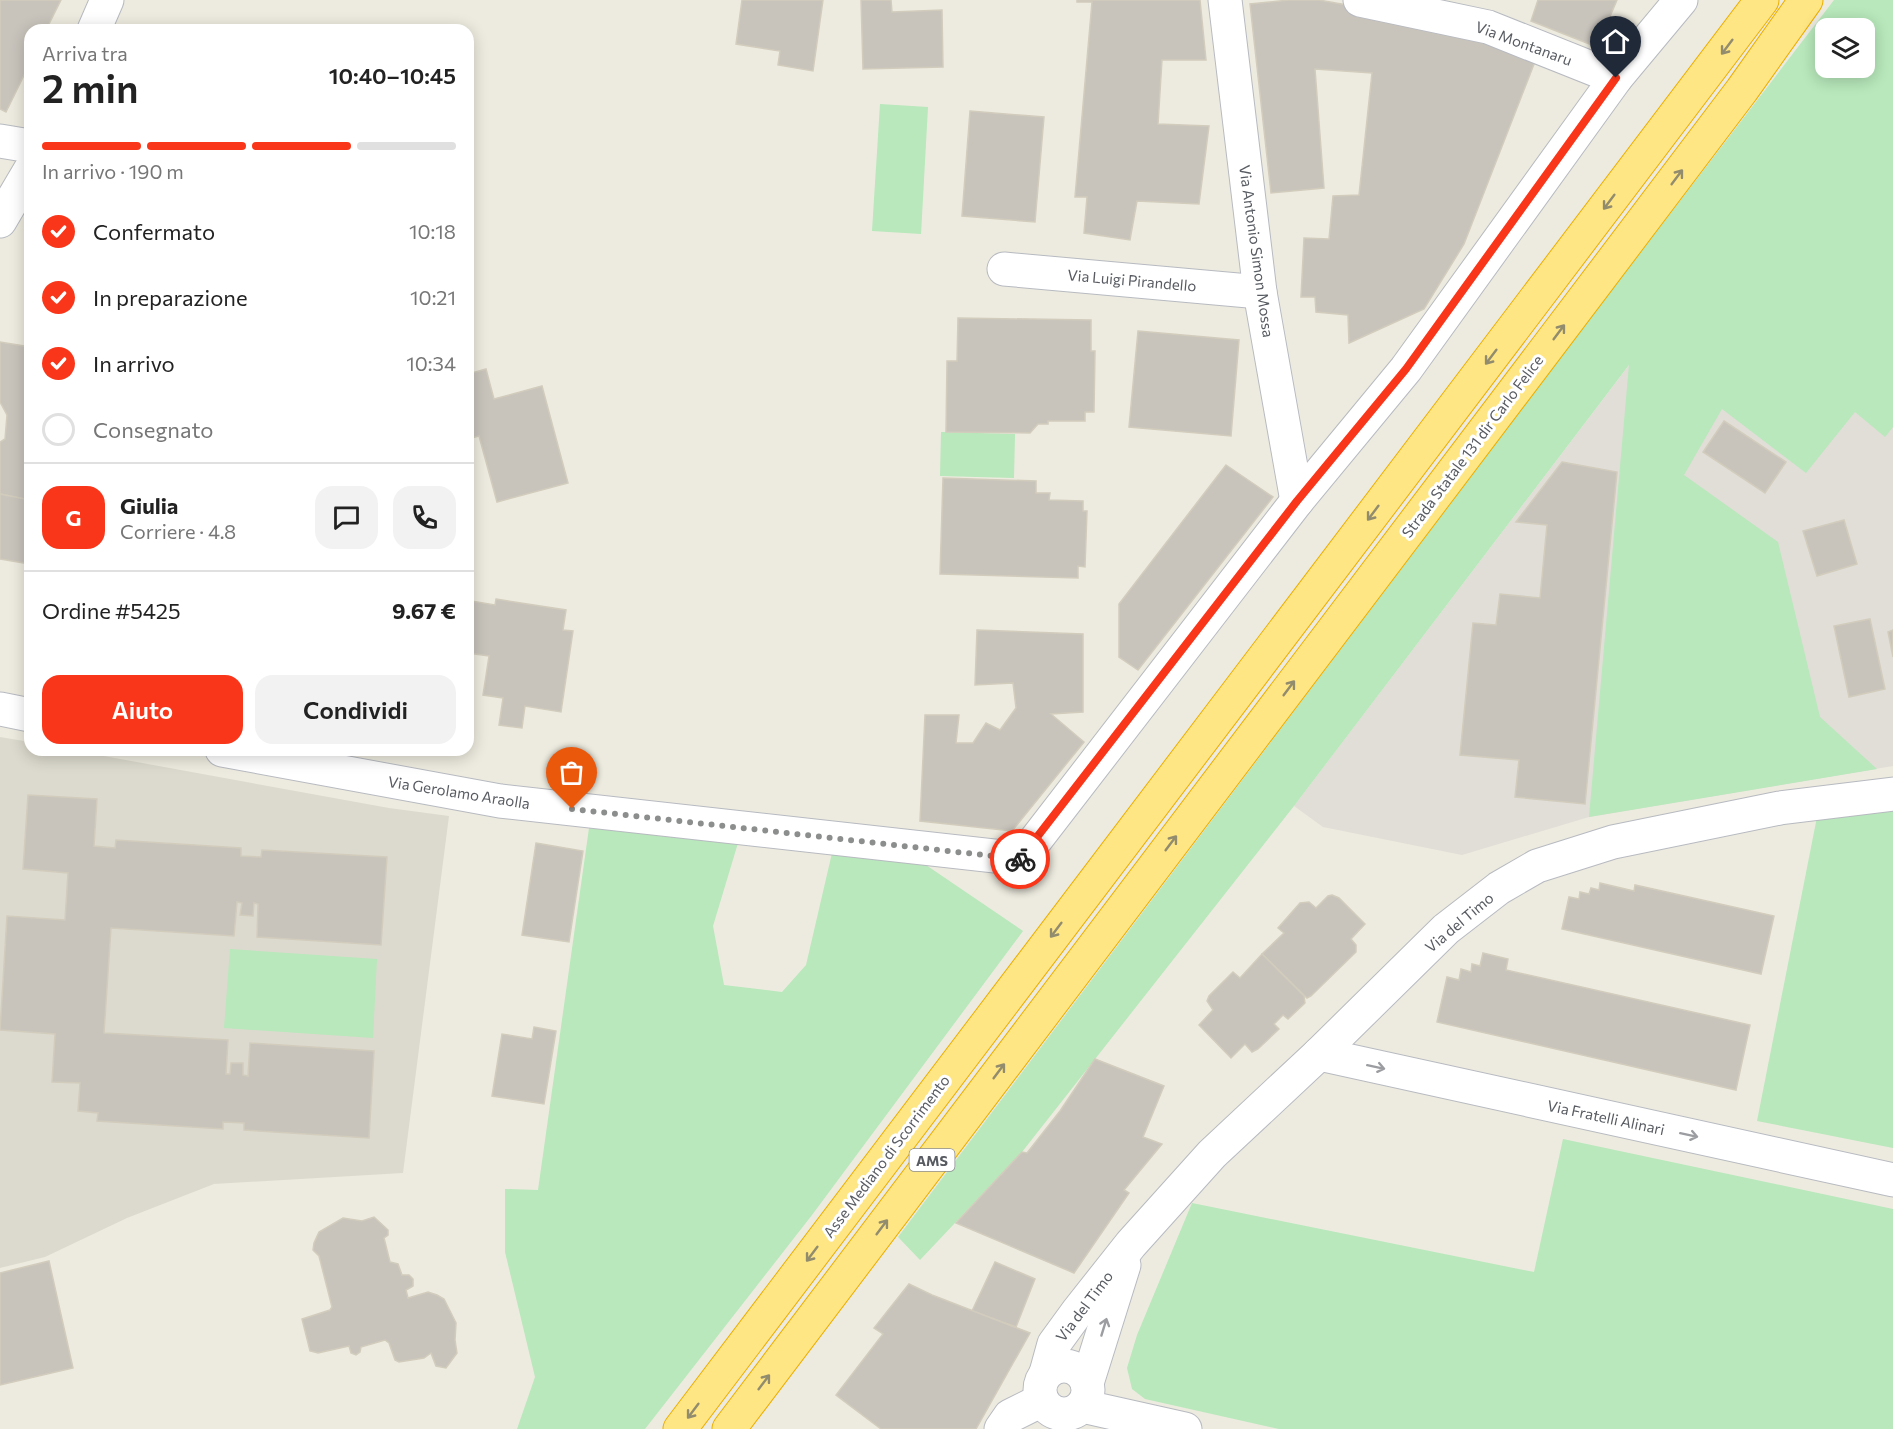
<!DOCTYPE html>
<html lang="it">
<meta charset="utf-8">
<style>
:root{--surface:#fff;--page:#f2f2f2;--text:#222;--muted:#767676;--line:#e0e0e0;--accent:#f93619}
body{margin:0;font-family:Commissioner,sans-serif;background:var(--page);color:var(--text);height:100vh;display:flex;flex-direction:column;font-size:22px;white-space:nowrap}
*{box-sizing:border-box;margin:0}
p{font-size:20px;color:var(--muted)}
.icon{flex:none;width:33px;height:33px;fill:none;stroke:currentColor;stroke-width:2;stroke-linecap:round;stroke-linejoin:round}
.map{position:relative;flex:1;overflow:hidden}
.panel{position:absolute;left:24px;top:24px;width:450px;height:732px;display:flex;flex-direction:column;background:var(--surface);border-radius:18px;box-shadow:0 3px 15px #0003}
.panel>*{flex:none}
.fabs{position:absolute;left:1815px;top:18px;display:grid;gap:12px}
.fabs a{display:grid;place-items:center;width:60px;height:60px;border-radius:12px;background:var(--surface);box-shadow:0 3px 15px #0003;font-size:30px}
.pin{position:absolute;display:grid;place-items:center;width:51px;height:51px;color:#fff;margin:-62px -26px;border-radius:50% 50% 50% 0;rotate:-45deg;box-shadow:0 0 6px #0007}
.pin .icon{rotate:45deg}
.courier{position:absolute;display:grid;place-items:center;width:60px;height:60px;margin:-30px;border:4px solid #f93619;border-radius:50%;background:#fff;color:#222;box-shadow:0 2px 8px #0007}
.head em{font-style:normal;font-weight:600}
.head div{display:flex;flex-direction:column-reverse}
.head{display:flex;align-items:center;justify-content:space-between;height:102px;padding:0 18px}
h1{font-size:39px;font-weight:600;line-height:45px}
.bar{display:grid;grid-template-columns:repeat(4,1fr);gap:9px 6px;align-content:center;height:72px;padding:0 18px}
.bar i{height:8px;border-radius:4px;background:var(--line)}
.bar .selected{background:var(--accent)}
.bar p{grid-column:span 4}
.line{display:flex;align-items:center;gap:15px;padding:0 18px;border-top:2px solid var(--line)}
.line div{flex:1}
.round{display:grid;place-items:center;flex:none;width:63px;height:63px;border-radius:18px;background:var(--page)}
ol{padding:0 18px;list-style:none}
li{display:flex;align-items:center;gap:18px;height:66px}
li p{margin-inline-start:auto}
li .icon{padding:6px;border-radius:50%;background:var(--accent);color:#fff;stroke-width:4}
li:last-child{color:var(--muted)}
li i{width:33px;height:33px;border:3px solid var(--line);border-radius:50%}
.button{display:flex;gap:12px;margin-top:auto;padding:12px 18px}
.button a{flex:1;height:69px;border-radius:18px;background:var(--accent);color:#fff;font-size:24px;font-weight:600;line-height:69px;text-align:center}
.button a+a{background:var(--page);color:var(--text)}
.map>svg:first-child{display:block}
.industrial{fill:#e0ded7}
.education{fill:#dcdace}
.green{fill:#b8e8bb;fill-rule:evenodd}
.building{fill:#c8c4bc;stroke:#d2ccbd;stroke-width:1.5}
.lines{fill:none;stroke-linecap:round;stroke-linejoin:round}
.minor-casing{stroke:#b7bac0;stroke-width:35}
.highway-casing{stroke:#ecae00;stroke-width:35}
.minor{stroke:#fff;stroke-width:33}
.highway{stroke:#ffe684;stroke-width:33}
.oneway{stroke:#928c6e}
.oneway2{stroke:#9b9da1}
.done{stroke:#8c8e8e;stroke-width:6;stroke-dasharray:0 10.8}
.route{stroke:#f93619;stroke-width:8}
.labels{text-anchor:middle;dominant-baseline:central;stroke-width:6;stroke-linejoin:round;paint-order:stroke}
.shield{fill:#fff;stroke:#8a8d91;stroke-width:1.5}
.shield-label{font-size:14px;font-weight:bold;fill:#585c62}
.street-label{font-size:15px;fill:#585c62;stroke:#fff}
</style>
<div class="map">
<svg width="1893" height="1429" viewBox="0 0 1893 1429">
<rect width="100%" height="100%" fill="#edebdf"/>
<polygon class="industrial" points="1893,0 1893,766 1589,817 1462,855 1323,827 1294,806 1630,364 1864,68"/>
<polygon class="education" points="0,737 30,742 30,750 71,750 389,808 449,816 403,1173 214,1184 127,1218 45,1257 0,1268"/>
<g class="green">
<path d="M1834,0H1893V427L1885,437L1855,412L1806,473L1722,409L1684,475L1778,542L1820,717L1877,769L1589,817L1629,365L1294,806L1022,1152L920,1260L898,1237L1598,308ZM1826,28H1864V68H1826Z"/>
<polygon points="880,104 928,107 921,234 872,231"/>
<polygon points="941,432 1015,434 1014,478 940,476"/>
<polygon points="1893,806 1893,1148 1757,1121 1817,817"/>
<polygon points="589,828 738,843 713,926 724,985 782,992 806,965 832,853 923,863 1023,931 812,1215 645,1429 517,1429 535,1377 505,1252 505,1189 538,1190"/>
<polygon points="230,949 377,959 373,1038 224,1028"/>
<polygon points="1563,1139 1893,1209 1893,1429 1279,1429 1145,1399 1132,1389 1127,1368 1137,1335 1192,1203 1534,1272"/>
</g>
<g class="building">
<polygon points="0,0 61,0 46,30 30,30 30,63 6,112 0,109"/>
<polygon points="742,0 823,0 813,71 778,65 780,51 736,44"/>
<polygon points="861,0 891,0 892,12 942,10 943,67 863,69"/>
<polygon points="1077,0 1200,0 1206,60 1162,60 1158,124 1209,126 1199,204 1137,201 1130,240 1084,233 1087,197 1075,197 1092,2 1077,2"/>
<polygon points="1289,0 1319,0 1375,10 1536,59 1464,244 1424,309 1349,343 1348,315 1316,312 1315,297 1301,297 1304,238 1329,239 1333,196 1359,195 1372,73 1315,69 1324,188 1271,193 1250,4"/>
<polygon points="1538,0 1617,0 1597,47 1531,21"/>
<polygon points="970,111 1044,117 1035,222 962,216"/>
<polygon points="958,318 1091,320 1091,351 1095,351 1094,412 1085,412 1085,421 1048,421 1048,424 1038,424 1030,433 946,432 947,361 957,361"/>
<polygon points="1138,331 1239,340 1231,436 1129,427"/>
<polygon points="0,342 30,347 27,384 30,384 30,500 0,494 0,442 5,439 7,415 0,402"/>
<polygon points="486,369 494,399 542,386 568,483 497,502 479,436 468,439 468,374"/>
<polygon points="1724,421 1786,462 1765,493 1703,452"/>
<polygon points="1562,462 1617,472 1585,804 1515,797 1519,760 1460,755 1473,623 1496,625 1500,594 1540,598 1547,525 1516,522"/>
<polygon points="1226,465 1273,497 1138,670 1119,657 1119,604"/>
<polygon points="943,478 1036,481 1036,493 1050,493 1049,500 1083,501 1083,511 1087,511 1085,567 1078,566 1078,578 940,574"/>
<polygon points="0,494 30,500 30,564 0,559"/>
<polygon points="1844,520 1857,564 1817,576 1803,531"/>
<polygon points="496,599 566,610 563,630 573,631 561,712 525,706 522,728 499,725 503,698 483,695 489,656 468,653 468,629 472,601 495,605"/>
<polygon points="1870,619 1885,689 1849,697 1834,626"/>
<polygon points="977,630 1083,634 1083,712 1051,714 1084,742 1012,831 920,821 925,715 959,715 956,743 973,743 986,723 1000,730 1016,708 1013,683 975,685"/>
<polygon points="1893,630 1893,657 1888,632"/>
<polygon points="28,795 97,799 94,846 115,848 116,840 241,848 241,856 261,857 262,850 387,857 381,945 257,937 258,904 254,903 253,916 240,915 242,903 237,902 234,936 111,928 104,1033 228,1040 226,1074 230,1074 231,1063 243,1063 243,1075 248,1076 250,1043 374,1051 369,1138 244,1130 244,1123 223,1122 223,1129 97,1121 98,1113 78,1111 80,1083 52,1082 55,1034 0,1030 7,916 65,920 68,873 23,869"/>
<polygon points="536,843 583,851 569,942 522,935"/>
<polygon points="1600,883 1634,891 1635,885 1774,916 1761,974 1562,929 1569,897 1579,899 1580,892 1589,894 1591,888 1599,890"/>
<polygon points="1332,895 1339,898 1365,924 1351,939 1356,945 1356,952 1311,996 1307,998 1262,954 1284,933 1278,928 1300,903 1309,902 1316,908 1328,896"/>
<polygon points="1483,953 1508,959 1506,970 1750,1025 1736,1090 1437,1022 1447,977 1459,980 1461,969 1471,972 1472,964 1480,966"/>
<polygon points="1262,954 1304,996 1305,1003 1288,1019 1283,1015 1274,1024 1279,1029 1258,1049 1252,1052 1245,1044 1231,1058 1199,1025 1213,1010 1207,1001 1209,996 1233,972 1240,978"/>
<polygon points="534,1027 556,1031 544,1104 492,1096 502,1034 532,1039"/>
<polygon points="1095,1059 1164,1086 1143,1137 1162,1144 1124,1190 1129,1193 1074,1273 956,1223 1022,1152 1027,1153 1060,1111"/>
<polygon points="374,1217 388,1230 388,1235 384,1238 390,1262 398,1264 402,1275 409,1275 413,1279 413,1286 406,1290 408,1298 428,1292 437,1295 444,1299 456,1323 455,1340 457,1353 446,1368 436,1366 431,1353 424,1358 399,1362 395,1360 389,1343 385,1340 361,1347 360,1352 356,1355 351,1353 349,1346 318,1353 310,1351 302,1319 330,1310 332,1307 319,1256 313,1250 314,1243 319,1232 343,1218 362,1221"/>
<polygon points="49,1261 73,1368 0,1385 0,1273"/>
<polygon points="995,1262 1035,1279 1016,1327 972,1311"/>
<polygon points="909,1284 932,1295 1030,1333 976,1429 881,1429 836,1395 883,1334 874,1328"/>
</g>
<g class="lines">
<g class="minor-casing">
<g id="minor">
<polyline points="1225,0 1260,292 1297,501"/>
<polyline points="1360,0 1488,27 1616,78"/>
<polyline points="94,30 107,0"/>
<polyline points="0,141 30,146"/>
<polyline points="0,221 30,170"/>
<polyline points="1004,269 1260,292"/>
<polyline points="0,709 30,715"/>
<polyline points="222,750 500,801 1021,859 1297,501 1406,369 1616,78 1681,0"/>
<polyline points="1319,1054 1893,1180"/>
<circle cx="1064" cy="1390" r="24"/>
<polyline points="1046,1373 1054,1344 1078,1311 1131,1244 1212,1154 1319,1054 1446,929 1499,888 1537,866 1613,842 1780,808 1893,794"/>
<polyline points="1087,1383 1124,1265"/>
<polyline points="1082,1406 1185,1429"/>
<polyline points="1001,1429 1010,1416 1042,1400"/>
</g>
</g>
<g class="highway-casing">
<g id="highway">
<polyline points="680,1429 1762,0"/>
<polyline points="729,1429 1742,90 1806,0"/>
</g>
</g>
<use href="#minor" class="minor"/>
<use href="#highway" class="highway"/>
</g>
<defs><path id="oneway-shaft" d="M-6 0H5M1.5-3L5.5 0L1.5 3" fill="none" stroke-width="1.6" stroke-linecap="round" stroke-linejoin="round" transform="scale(1.5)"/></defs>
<g class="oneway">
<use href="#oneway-shaft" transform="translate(1727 47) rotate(127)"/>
<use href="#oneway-shaft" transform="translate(1677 177) rotate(-53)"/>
<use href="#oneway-shaft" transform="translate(1609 202) rotate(127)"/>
<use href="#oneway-shaft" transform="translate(1559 332) rotate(-53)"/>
<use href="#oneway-shaft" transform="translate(1491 357) rotate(127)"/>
<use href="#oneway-shaft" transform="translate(1373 513) rotate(127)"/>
<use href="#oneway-shaft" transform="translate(1289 688) rotate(-53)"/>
<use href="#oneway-shaft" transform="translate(1171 843) rotate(-53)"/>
<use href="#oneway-shaft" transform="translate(1056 930) rotate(127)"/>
<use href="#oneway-shaft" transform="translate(999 1071) rotate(-53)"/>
<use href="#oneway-shaft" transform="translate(882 1227) rotate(-53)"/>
<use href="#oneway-shaft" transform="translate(812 1254) rotate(127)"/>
<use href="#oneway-shaft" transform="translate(764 1382) rotate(-53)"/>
<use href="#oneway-shaft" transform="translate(693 1411) rotate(127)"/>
</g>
<g class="oneway2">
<use href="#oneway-shaft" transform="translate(1376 1067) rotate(12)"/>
<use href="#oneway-shaft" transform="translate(1689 1135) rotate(12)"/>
<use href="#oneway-shaft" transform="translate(1104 1327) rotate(-73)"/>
</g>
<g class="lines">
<polyline class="done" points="572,809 1020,859"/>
<polyline class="route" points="1020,859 1297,501 1406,369 1616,78"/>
</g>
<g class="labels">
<rect class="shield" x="909.5" y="1149" width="45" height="22" rx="4.5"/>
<g class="shield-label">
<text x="932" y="1160">AMS</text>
</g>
<g class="street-label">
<text transform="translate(1524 43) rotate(20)">Via Montanaru</text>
<text transform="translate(1257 251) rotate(82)">Via Antonio Simon Mossa</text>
<text transform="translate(1132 280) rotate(5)">Via Luigi Pirandello</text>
<text transform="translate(1472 446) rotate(-53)">Strada Statale 131 dir Carlo Felice</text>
<text transform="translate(459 792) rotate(9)">Via Gerolamo Araolla</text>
<text transform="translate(1459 922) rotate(-40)">Via del Timo</text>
<text transform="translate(1606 1117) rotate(12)">Via Fratelli Alinari</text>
<text transform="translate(886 1156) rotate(-53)">Asse Mediano di Scorrimento</text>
<text transform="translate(1084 1306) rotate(-53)">Via del Timo</text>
</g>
</g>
</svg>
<div class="fabs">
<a><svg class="icon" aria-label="layers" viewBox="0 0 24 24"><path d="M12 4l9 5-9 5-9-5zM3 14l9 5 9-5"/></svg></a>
</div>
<div class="pin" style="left:572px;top:809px;background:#ea580c"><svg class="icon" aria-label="bag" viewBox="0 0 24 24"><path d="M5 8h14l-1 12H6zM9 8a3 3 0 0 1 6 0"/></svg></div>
<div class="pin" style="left:1616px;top:78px;background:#1f2937"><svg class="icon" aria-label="home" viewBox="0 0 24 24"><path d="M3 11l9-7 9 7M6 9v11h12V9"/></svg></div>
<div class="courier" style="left:1020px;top:859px"><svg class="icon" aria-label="bike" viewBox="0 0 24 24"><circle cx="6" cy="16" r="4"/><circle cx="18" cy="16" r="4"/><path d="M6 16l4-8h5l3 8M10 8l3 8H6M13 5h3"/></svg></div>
<section class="panel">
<div class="head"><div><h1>2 min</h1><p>Arriva tra</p></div><em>10:40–10:45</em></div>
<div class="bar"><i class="selected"></i><i class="selected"></i><i class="selected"></i><i></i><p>In arrivo · 190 m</p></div>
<ol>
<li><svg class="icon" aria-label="check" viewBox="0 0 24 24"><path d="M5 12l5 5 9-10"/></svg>Confermato<p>10:18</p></li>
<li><svg class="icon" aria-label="check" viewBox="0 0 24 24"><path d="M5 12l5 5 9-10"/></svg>In preparazione<p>10:21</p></li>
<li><svg class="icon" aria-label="check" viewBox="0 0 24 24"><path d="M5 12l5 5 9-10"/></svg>In arrivo<p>10:34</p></li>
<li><i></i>Consegnato</li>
</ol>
<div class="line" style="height:108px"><b class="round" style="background:var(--accent);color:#fff">G</b><div><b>Giulia</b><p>Corriere · 4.8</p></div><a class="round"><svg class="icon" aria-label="chat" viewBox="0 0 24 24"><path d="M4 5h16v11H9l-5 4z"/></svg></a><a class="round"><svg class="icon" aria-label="phone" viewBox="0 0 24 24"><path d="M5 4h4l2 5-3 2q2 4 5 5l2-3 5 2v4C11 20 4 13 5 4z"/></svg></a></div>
<div class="line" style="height:78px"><div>Ordine #5425</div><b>9.67 €</b></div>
<div class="button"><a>Aiuto</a><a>Condividi</a></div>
</section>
</div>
